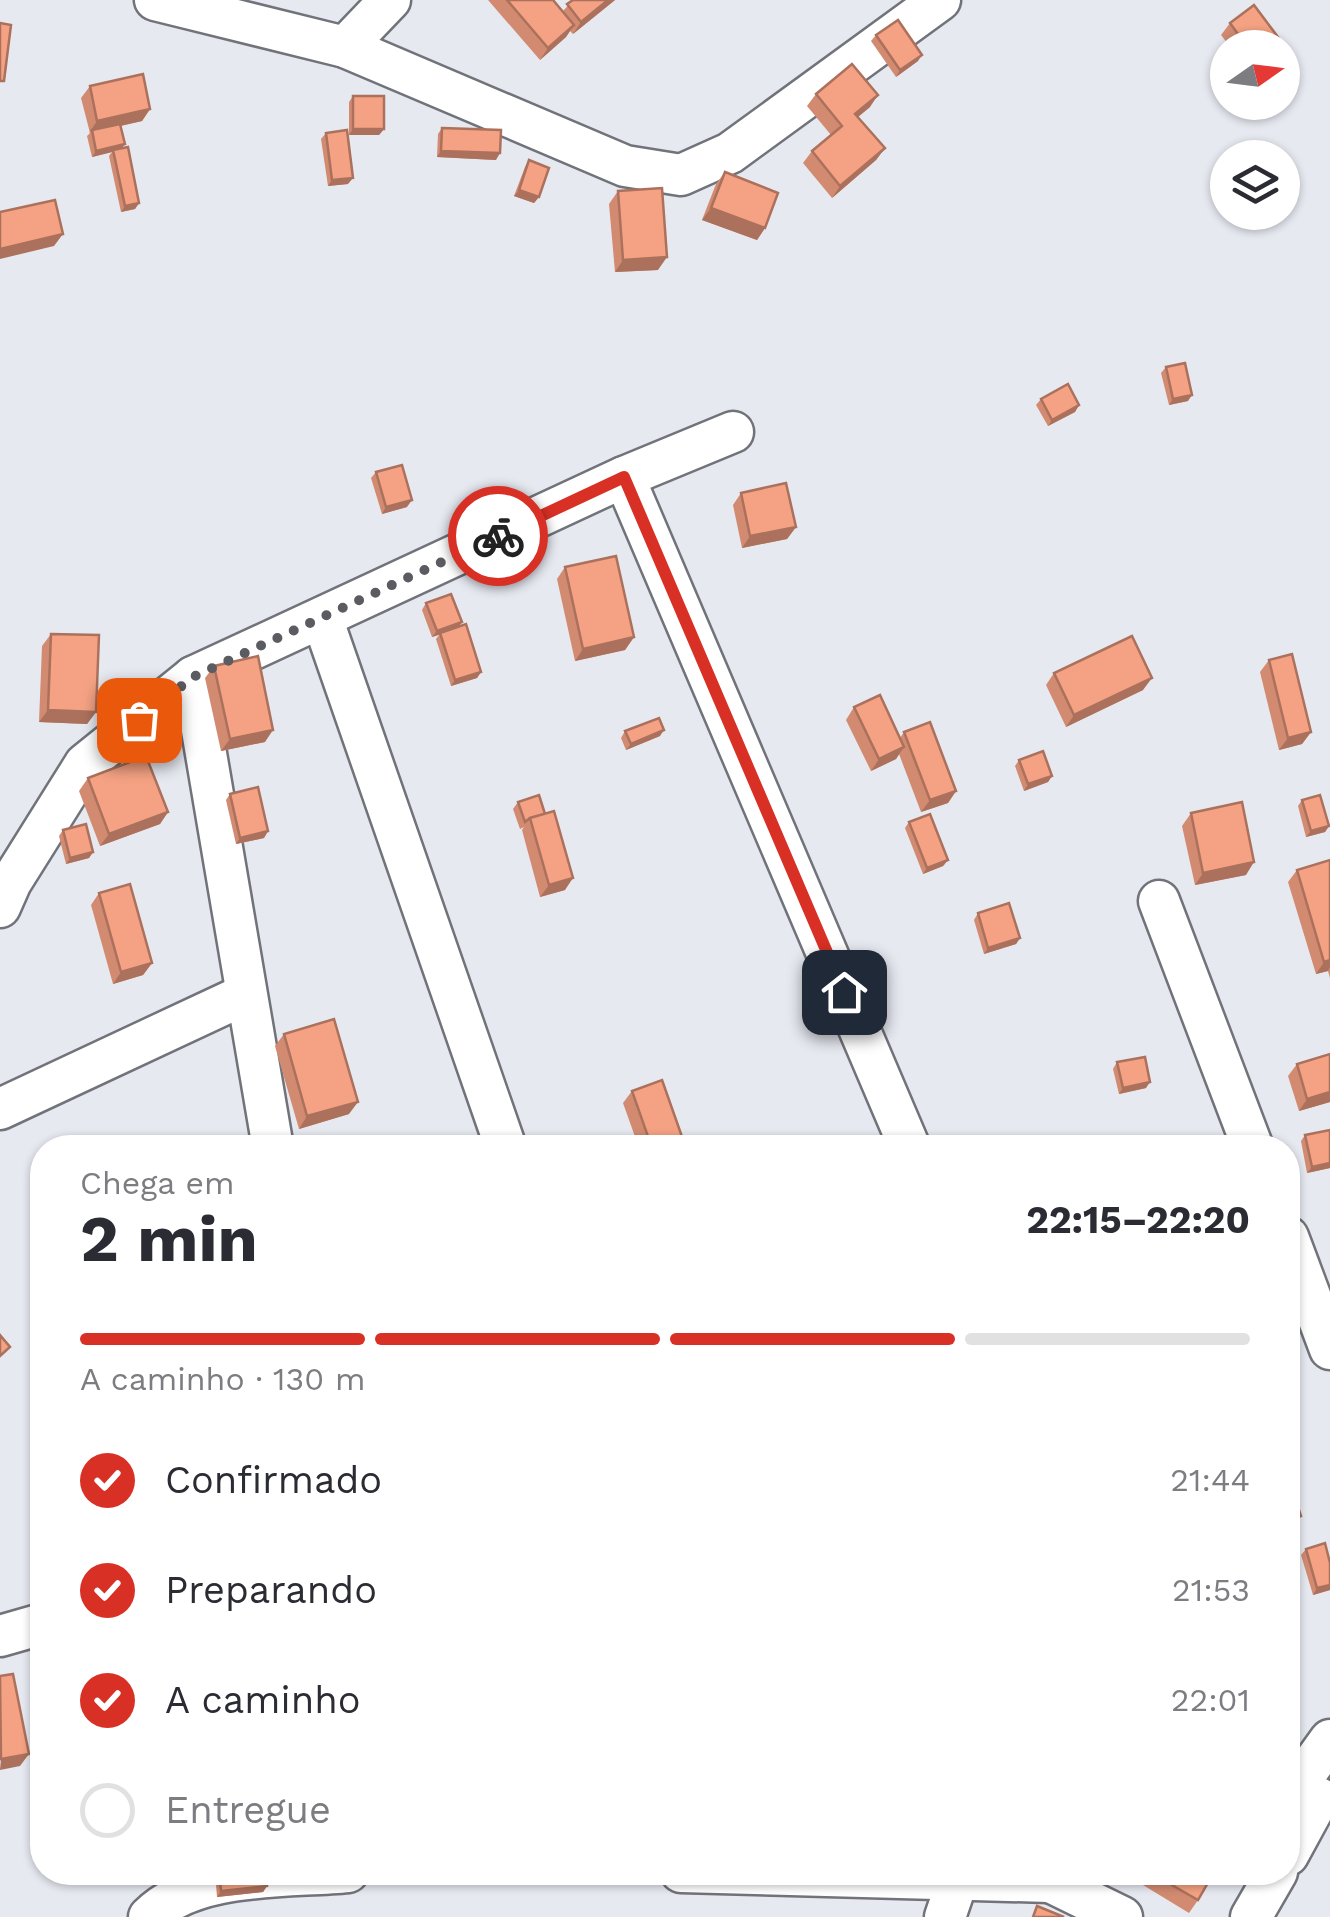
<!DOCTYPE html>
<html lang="pt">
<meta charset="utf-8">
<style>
:root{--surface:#fff;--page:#f7f7f7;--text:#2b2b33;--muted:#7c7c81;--line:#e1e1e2;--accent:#d93025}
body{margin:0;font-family:"Work Sans",sans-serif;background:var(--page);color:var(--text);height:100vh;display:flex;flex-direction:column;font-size:38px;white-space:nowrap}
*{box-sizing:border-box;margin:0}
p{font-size:32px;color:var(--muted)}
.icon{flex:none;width:55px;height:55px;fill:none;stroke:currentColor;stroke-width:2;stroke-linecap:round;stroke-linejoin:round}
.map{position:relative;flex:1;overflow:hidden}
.side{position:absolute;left:30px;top:1135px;width:1270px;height:750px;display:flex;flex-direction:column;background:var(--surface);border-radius:40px;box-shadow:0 2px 8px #0004}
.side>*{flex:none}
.needle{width:65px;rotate:76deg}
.fabs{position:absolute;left:1210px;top:30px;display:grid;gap:20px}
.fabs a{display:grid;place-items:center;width:90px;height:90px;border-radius:50%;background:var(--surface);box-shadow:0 2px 8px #0004;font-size:50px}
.pin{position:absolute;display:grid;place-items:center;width:85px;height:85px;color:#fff;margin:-42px;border-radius:20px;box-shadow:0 5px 15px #0006}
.courier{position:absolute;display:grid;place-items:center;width:100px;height:100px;margin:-50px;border:8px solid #d93025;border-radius:50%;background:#fff;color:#222;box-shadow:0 2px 12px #0007}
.overview em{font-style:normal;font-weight:700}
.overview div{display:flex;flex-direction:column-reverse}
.overview{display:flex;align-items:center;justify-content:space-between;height:170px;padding:0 50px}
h1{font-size:65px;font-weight:700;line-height:75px}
.bar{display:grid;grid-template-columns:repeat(4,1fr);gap:15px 10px;align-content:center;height:120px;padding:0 50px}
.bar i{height:12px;border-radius:8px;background:var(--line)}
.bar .active{background:var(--accent)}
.bar p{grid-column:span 4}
ol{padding:0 50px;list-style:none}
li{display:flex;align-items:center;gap:30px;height:110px}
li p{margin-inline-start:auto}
li .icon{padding:10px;border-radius:50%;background:var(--accent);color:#fff;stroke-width:4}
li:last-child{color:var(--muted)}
li i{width:55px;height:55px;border:5px solid var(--line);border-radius:50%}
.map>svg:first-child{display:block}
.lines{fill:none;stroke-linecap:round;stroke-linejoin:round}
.street-casing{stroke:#71737a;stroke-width:45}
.street{stroke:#fff;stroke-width:40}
.wall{fill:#d28b71}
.shaded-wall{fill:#ab715c}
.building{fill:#f4a283;stroke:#ab715c;stroke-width:2.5}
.done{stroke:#5b5c61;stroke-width:10;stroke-dasharray:0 18}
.route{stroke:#d93025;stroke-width:12}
</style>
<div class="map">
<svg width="1330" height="1917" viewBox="0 0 1330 1917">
<rect width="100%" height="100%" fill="#e7e9f1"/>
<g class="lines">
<g class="street-casing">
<g id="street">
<polyline points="155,0 345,47 625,166 681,175 730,153 940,0"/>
<polyline points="345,47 390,0"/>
<polyline points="624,477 910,1148"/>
<polyline points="322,618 506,1148"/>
<polyline points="193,677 273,1148"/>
<polyline points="1159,901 1253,1148"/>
<polyline points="0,907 11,882 85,764 193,677 624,477 733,432"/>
<polyline points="0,1109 246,994"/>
<polyline points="1288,1237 1330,1349"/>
<polyline points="0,1636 42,1624"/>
<polyline points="1296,1787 1330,1740"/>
<polyline points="1288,1855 1319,1798"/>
<polyline points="681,1872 1049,1882"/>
<polyline points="1030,1872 1122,1917"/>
<path d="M149,1917C195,1871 286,1878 348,1872"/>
<polyline points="945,1917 957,1882"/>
<polyline points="1251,1917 1277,1872"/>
</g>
</g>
<use href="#street" class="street"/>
</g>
<g class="wall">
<polygon points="488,0 553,0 563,11 573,0 615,0 573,34 570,31 566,37 540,60"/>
<polygon points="1254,5 1295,60 1282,75 1282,48 1231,48 1221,35 1230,23"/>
<polygon points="876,35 918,61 896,77 871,41"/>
<polygon points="90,86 150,109 142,121 121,126 125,144 122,148 139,203 135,209 121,212 109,156 112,152 92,157 87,136 90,133 81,98"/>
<polygon points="816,94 870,107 858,117 885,148 876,160 832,198 803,163 812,151 831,135 807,106"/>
<polygon points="353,96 384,129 379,135 349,135 349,102"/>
<polygon points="442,128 496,160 437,157 438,134"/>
<polygon points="326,133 348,184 328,186 321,139"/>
<polygon points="529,160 539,197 534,203 514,196 525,167"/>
<polygon points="725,172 765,228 757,240 702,220 716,184"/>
<polygon points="618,191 658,270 615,272 609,204"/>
<polygon points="1166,367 1188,401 1169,405 1161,373"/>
<polygon points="1041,399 1079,405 1075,412 1048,426 1036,405"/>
<polygon points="376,472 407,507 382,514 371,478"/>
<polygon points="741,493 796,527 787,539 742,548 733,505"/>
<polygon points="565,567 634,637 625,650 575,661 557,579"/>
<polygon points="426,603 462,622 458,627 481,672 477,678 451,686 436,639 439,635 432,637 422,610"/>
<polygon points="51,634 96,712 87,724 39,722 42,646"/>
<polygon points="1269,660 1311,732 1302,744 1279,750 1260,672"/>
<polygon points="214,666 265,742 221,751 205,678"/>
<polygon points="1054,673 1143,690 1066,727 1046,685"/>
<polygon points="854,707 900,738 904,732 956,791 948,803 921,812 899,754 896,759 871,771 846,720"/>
<polygon points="625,731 660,736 626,750 621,738"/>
<polygon points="1019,760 1052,776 1048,782 1024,791 1015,766"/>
<polygon points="88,778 168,812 160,824 100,846 79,791"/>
<polygon points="230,794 268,831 264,838 236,844 226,800"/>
<polygon points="539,795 565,890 540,897 522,830 524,827 520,829 513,809 518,802"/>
<polygon points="1302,800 1329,826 1325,832 1306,837 1298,806"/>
<polygon points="1191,813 1246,875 1195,885 1182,826"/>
<polygon points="909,822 948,860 943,866 923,874 905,828"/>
<polygon points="63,830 93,852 89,858 66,864 59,836"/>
<polygon points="1330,860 1330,978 1328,971 1316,974 1288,882 1297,870"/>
<polygon points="99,893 152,963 143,975 113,984 91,905"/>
<polygon points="978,913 1020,938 1016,944 984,954 974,920"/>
<polygon points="284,1034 349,1114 299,1129 275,1046"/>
<polygon points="1117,1062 1146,1088 1119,1094 1113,1069"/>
<polygon points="1297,1064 1330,1102 1299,1111 1288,1076"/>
<polygon points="632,1091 686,1148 639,1148 623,1103"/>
<polygon points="1305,1135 1330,1168 1307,1173 1301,1141"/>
<polygon points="1306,1549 1330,1563 1330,1590 1313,1595 1301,1555"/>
<polygon points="215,1872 266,1872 267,1886 263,1892 217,1897"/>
<polygon points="1150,1872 1211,1872 1198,1900 1189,1913 1143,1885"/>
</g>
<g class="shaded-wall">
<polygon points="608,0 615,0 573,34 581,22"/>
<polygon points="574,25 566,37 540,60 548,48"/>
<polygon points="922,55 918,61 896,77 900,70"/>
<polygon points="1295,60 1286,72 1282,75 1282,70"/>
<polygon points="878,95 870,107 847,126 855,114"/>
<polygon points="150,109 142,121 92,132 92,130 89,133 97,121"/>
<polygon points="353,129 384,129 379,135 349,135"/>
<polygon points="125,144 120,150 113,150 112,152 92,157 96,151"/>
<polygon points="885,148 876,160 832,198 840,186"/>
<polygon points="441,151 500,153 496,160 437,157"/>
<polygon points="353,178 348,184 328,186 332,180"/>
<polygon points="519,190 539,197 534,203 514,196"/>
<polygon points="139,203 135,209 121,212 125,206"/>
<polygon points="711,208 765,228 757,240 702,220"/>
<polygon points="63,234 54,246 0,259 0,249"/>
<polygon points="667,257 658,270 615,272 623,260"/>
<polygon points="1192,395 1188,401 1169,405 1173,399"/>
<polygon points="1079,405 1075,412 1048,426 1052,420"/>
<polygon points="412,500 407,507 382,514 386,507"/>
<polygon points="796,527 787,539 742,548 750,536"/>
<polygon points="462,622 458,628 432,637 437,631"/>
<polygon points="634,637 625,650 575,661 583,649"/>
<polygon points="481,672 477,678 451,686 455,680"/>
<polygon points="1152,678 1143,690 1066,727 1074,715"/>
<polygon points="48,710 96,712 87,724 39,722"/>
<polygon points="273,730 265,742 221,751 230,739"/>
<polygon points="664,730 660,736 626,750 631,744"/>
<polygon points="1311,732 1302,744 1279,750 1288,738"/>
<polygon points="904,747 896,759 871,771 879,759"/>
<polygon points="1052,776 1048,782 1024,791 1028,784"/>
<polygon points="956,791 948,803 921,812 930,800"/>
<polygon points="168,812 160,824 100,846 109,834"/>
<polygon points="1329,826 1325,832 1306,837 1311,831"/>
<polygon points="268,831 264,838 236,844 240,838"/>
<polygon points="93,852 89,858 66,864 70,858"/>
<polygon points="948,860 943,866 923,874 927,868"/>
<polygon points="1254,862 1246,875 1195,885 1203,873"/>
<polygon points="573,878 565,890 540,897 549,885"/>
<polygon points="1020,938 1016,944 984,954 988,948"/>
<polygon points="1330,960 1330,967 1328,971 1316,974 1324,962"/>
<polygon points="152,963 143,975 113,984 121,972"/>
<polygon points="1150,1082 1146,1088 1119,1094 1123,1088"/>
<polygon points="1330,1092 1330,1102 1299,1111 1307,1099"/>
<polygon points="358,1102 349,1114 299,1129 307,1116"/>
<polygon points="1330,1163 1330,1168 1307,1173 1312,1167"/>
<polygon points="1301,1516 1297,1523 1288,1526 1288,1521"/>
<polygon points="1330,1585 1330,1590 1313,1595 1317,1588"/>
<polygon points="29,1754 20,1766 0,1770 1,1759"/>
<polygon points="267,1886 263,1892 217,1897 221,1891"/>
</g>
<g class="building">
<polygon points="507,0 553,0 574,25 548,48"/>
<polygon points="573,0 608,0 581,22 567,4"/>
<polygon points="1254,5 1295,60 1282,70 1282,48 1248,48 1230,23"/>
<polygon points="898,20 922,55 900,70 876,35"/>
<polygon points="0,23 11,25 4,81 0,81"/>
<polygon points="852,64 878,95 855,114 885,148 840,186 812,151 842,126 816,94"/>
<polygon points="143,74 150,109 97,121 90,86"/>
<rect x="353" y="96" width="31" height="33"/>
<polygon points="120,124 125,144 96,151 92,130"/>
<polygon points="442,128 501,130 500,153 441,151"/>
<polygon points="347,130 353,178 332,180 326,133"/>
<polygon points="128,147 139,203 125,206 113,150"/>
<polygon points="529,160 549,168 539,197 519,190"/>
<polygon points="725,172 778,193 765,228 711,208"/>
<polygon points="662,188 667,257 623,260 618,191"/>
<polygon points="55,200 63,234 0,249 0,212"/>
<polygon points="1185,363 1192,395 1173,399 1166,367"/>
<polygon points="1068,384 1079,405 1052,420 1041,399"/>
<polygon points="402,465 412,500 386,507 376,472"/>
<polygon points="786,483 796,527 750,536 741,493"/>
<polygon points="616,556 634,637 583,649 565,567"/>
<polygon points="451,594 462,622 437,631 426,603"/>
<polygon points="466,624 481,672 455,680 440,633"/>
<polygon points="51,634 99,635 96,712 48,710"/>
<polygon points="1132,636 1152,678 1074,715 1054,673"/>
<polygon points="1292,654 1311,732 1288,738 1269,660"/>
<polygon points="258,656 273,730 230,739 214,666"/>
<polygon points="880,695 904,747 879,759 854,707"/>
<polygon points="659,718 664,730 631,744 625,731"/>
<polygon points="930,722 956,791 930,800 904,732"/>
<polygon points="1043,751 1052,776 1028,784 1019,760"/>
<polygon points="146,756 168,812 109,834 88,778"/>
<polygon points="258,787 268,831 240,838 230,794"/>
<polygon points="539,795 545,814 530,818 525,822 518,802"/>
<polygon points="1320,795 1329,826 1311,831 1302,800"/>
<polygon points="1242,802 1254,862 1203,873 1191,813"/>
<polygon points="554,811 573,878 549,885 530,818"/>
<polygon points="930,814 948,860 927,868 909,822"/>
<polygon points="86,824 93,852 70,858 63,830"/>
<polygon points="1330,860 1330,960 1324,962 1297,870"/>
<polygon points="130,884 152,963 121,972 99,893"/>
<polygon points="1009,903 1020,938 988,948 978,913"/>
<polygon points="334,1019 358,1102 307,1116 284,1034"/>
<polygon points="1330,1054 1330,1092 1307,1099 1297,1064"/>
<polygon points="1145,1057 1150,1082 1123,1088 1117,1062"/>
<polygon points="662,1080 686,1148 652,1148 632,1091"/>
<polygon points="1330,1130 1330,1163 1312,1167 1305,1135"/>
<polygon points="338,1137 340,1148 300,1148 299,1142"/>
<polygon points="0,1335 10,1347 0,1356"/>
<polygon points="1292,1489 1301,1516 1288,1521 1288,1491"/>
<polygon points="1325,1543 1330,1563 1330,1585 1317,1588 1306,1549"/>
<polygon points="13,1674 29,1754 1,1759 0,1676"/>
<polygon points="219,1872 266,1872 267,1886 221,1891"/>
<polygon points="1211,1872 1213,1874 1198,1900 1151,1873"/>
<polygon points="1037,1906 1064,1917 1033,1917"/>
</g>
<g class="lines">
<polyline class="done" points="139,720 193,677 498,536"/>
<polyline class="route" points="498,536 624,477 844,992"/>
</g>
</svg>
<div class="fabs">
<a><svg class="needle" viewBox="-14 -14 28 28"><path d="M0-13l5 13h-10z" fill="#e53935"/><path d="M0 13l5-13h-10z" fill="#7c7c81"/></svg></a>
<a><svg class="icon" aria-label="layers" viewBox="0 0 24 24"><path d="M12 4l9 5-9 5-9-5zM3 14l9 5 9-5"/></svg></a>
</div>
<div class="pin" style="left:139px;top:720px;background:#ea580c"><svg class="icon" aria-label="bag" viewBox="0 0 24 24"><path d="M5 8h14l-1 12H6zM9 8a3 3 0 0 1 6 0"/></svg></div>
<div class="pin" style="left:844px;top:992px;background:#1f2937"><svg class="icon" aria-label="home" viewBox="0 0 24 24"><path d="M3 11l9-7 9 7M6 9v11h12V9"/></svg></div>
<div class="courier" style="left:498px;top:536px"><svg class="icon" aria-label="bike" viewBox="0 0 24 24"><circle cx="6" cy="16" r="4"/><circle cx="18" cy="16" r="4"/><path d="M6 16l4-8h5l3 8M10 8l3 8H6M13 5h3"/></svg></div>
<section class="side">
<div class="overview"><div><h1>2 min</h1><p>Chega em</p></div><em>22:15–22:20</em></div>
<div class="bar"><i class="active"></i><i class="active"></i><i class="active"></i><i></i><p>A caminho · 130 m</p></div>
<ol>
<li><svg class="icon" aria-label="check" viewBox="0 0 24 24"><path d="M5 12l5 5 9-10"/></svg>Confirmado<p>21:44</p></li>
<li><svg class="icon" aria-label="check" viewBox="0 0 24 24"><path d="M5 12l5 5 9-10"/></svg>Preparando<p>21:53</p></li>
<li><svg class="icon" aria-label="check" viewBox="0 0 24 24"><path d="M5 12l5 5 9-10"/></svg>A caminho<p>22:01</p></li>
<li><i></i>Entregue</li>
</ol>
</section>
</div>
